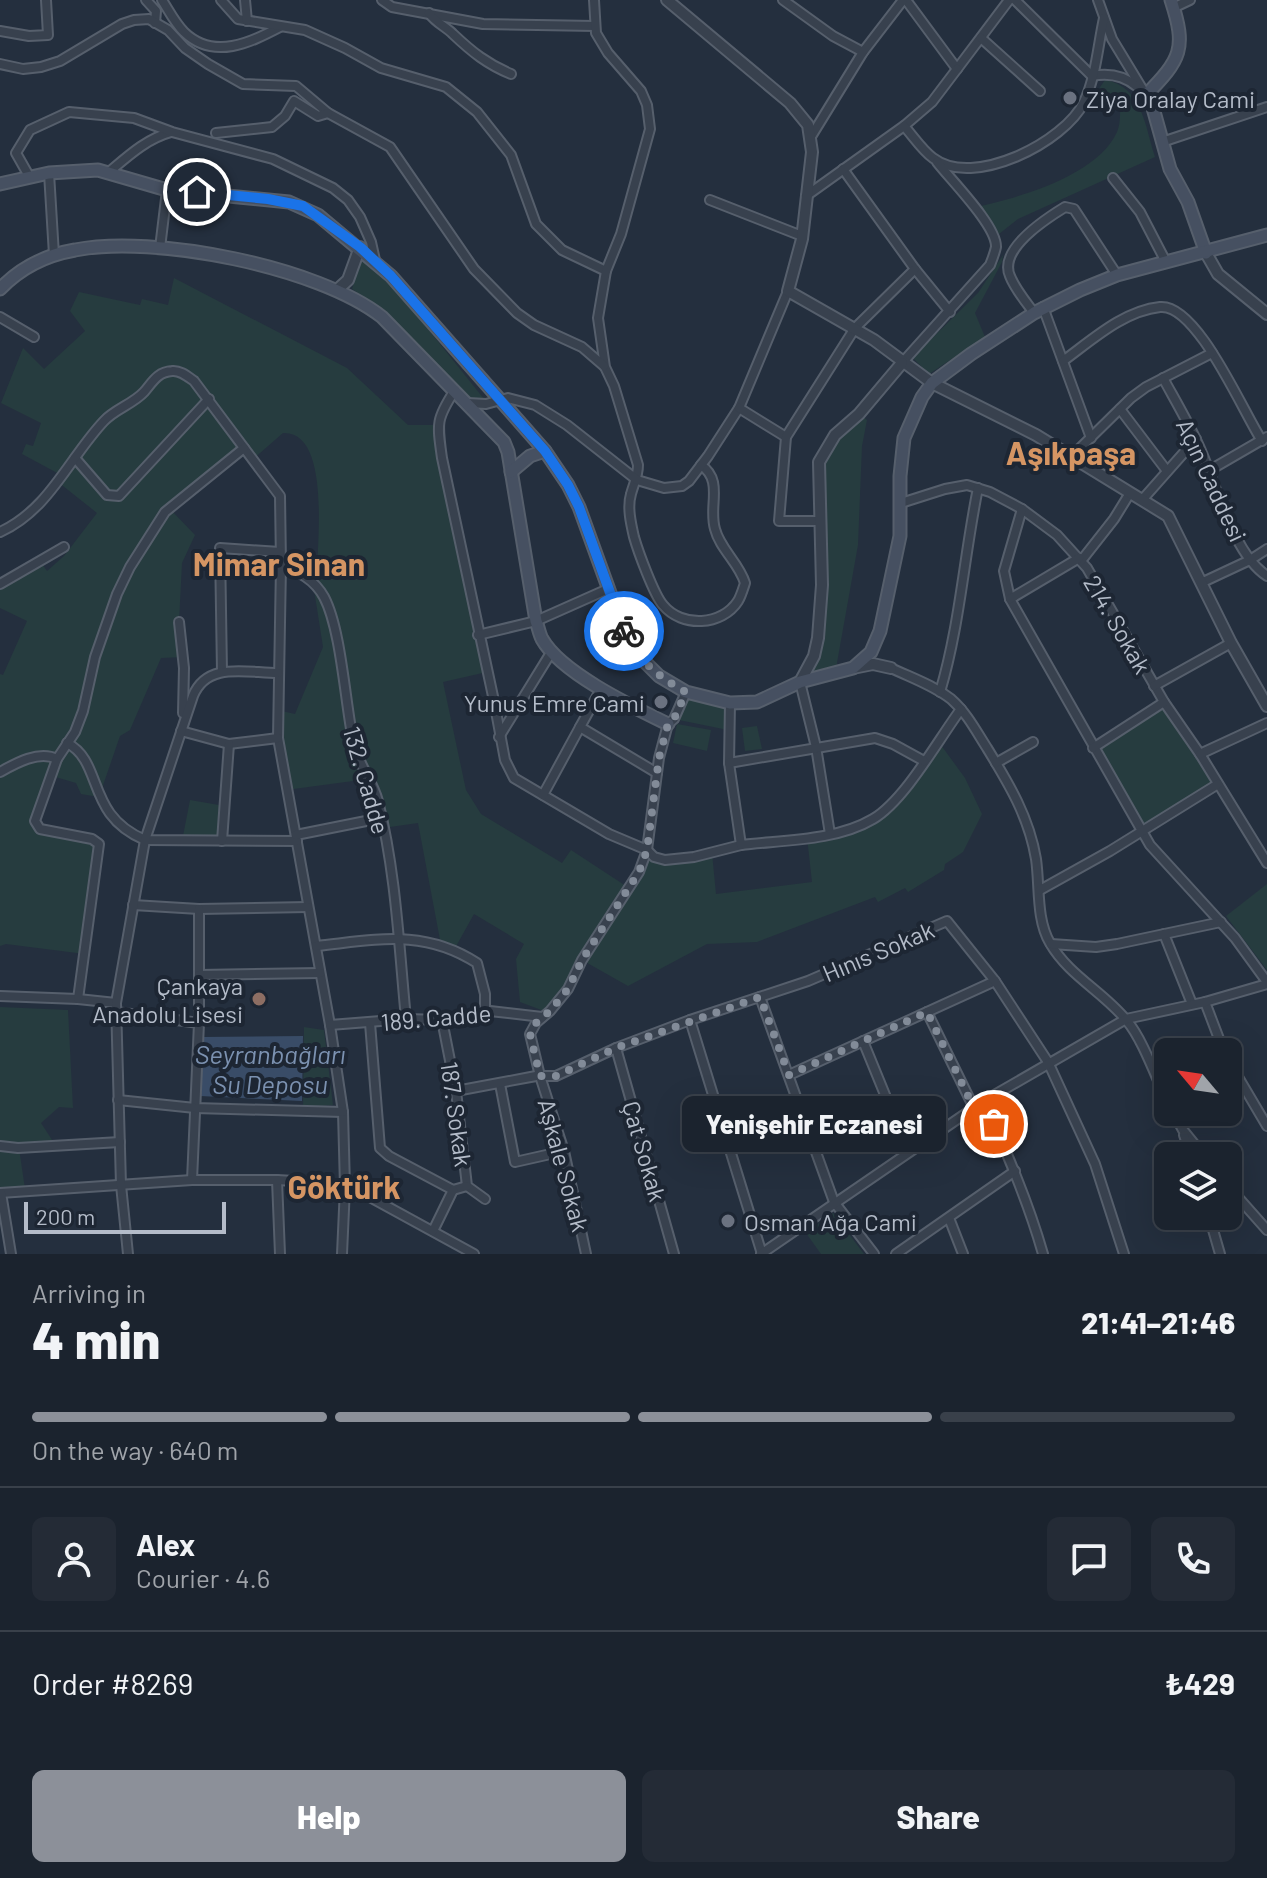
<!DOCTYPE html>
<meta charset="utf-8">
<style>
:root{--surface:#1b232e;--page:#242b36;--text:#f1f3f6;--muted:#a0a4aa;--line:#39404a;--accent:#8c9099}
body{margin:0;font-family:Barlow,sans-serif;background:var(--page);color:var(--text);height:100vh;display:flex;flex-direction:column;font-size:30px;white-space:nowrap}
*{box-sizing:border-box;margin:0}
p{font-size:26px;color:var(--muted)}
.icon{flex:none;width:44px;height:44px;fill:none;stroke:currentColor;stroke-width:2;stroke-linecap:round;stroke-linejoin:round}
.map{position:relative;height:1254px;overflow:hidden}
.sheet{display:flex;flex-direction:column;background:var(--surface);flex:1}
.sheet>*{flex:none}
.needle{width:52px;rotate:299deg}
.buttons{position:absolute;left:1154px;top:1038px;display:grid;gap:16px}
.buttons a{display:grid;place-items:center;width:88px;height:88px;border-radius:12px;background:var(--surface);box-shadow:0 8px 32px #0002,0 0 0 2px var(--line);font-size:40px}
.scale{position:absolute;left:24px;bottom:20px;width:202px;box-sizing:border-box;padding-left:8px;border:4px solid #b4bcc9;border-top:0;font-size:22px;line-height:28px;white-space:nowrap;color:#b4bcc9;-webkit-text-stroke:6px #1d2633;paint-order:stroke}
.pin{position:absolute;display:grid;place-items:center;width:68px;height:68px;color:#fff;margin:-34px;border:4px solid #fff;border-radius:50%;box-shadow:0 2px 8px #0007}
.courier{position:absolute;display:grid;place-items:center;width:80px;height:80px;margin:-40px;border:6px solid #1a73e8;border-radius:50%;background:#fff;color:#222;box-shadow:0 2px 10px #0007}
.bubble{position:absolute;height:56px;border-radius:12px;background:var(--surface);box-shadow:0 8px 32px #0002,0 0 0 2px var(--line);font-size:26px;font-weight:800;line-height:56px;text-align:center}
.headline em{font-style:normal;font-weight:800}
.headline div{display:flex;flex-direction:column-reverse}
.headline{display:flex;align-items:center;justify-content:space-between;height:136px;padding:0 32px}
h1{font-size:52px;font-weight:800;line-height:60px}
.bar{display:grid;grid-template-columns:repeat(4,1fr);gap:12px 8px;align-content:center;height:96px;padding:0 32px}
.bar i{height:10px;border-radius:6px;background:var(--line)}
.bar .active{background:var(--accent)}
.bar p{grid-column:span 4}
.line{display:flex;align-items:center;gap:20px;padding:0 32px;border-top:2px solid var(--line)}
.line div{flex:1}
.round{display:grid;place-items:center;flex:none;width:84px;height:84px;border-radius:12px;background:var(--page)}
.action{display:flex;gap:16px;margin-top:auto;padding:16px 32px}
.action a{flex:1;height:92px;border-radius:12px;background:var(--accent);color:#fff;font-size:32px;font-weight:800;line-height:92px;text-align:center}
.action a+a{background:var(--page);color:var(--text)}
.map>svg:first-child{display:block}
.green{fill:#263c3f}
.water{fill:#394c67}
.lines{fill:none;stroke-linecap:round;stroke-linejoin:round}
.minor-casing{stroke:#565f6c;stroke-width:12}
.tertiary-casing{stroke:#565f6c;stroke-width:14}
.secondary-casing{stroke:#565f6c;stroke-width:15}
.minor{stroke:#38414e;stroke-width:8}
.tertiary{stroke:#38414e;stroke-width:10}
.secondary{stroke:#465061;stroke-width:11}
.done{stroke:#828b98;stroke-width:8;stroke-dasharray:0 14.4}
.route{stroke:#1a73e8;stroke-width:10}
.worship-dot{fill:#6b7280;stroke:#1d2633;stroke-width:3}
.education-dot{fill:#8d6e63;stroke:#1d2633;stroke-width:3}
.labels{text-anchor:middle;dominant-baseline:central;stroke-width:8;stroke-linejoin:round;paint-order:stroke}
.poi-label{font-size:24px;fill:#b4bcc9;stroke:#1d2633;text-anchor:start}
.street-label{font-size:24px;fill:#b4bcc9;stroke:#1d2633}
.water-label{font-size:26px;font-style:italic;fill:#7c92b1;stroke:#1d2633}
.district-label{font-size:32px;font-weight:bold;fill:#d59563;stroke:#1d2633}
</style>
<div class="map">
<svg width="1267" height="1254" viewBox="0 0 1267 1254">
<rect width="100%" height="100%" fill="#242f3e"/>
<g class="green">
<path d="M1105,80C1142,86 1145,126 1155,157L1018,219L999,234L976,207C1019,198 1098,175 1117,132C1121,123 1120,111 1120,101L1098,90Z"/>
<polygon points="1003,255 1002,262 975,313 985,337 929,374 914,359 915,355 978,293"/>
<polygon points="360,261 366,262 404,299 484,399 482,401 464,396 402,330 376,305 352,289"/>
<path d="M174,278L347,368L408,425H438L487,672L443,682L466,790L481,814L562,863L571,850L629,888L647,850L654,857L712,853L716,894L812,882L807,837L859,826L890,805L938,741L965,778L982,814L963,852L945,864L944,870L908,892L905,888L878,902L875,897L757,942L707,944L628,986L582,960L568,989L544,1011L520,1002L516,959L524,944L474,914L454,950L441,945L418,823L383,828L368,779L286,790L277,710L295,714L323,647L313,583L317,574C317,544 331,431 283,433L253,459L244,449L170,509L195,535L182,563L179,622L183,657L161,658L130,730L120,736L99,797L81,794L76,783L52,776L36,824L97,841L85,954L6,944L0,946V674L3,675L27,621L0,608V581L37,557L47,571L64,556L97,513L58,482L61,475L22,454L26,444L33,446L41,423L1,403L23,348L44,369L85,331L70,311L79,292L140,305L142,299L168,305Z"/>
<polygon points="859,414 867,420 862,446 858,545 835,674 800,682 814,657 823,452"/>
<polygon points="686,692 730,703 728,730 674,719"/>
<polygon points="1164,702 1218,784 1140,830 1093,748"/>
<polygon points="677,724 711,730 707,751 673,743"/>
<polygon points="757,726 762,749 745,751 742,728"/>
<polygon points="190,800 219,805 219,836 183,836"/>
<polygon points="1267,884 1267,970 1226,916"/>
<polygon points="0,1007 68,1010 73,1108 59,1107 41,1123 56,1146 19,1148 25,1189 0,1193"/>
<polygon points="304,1027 324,1030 333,1105 303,1107"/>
<polygon points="833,1213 864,1254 821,1254 806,1233"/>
</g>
<polygon class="water" points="303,1036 302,1101 200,1096 202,1037"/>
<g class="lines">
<g class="minor-casing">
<g id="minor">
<polyline points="146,0 156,11 155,23"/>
<path d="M162,0C169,11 175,23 184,32C214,61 251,42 280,27"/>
<polyline points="221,0 238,19 305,30 345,48 381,68 446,87 477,112 511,155 536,224 562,250 606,271"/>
<polyline points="245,0 247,21"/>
<polyline points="382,0 392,7 483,24 595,26"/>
<path d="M594,0L596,33L608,53L641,91L647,105L650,129L621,234L606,271L598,318L605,367L614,386L638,465C638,476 634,483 631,494C627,507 631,524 634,537C638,551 654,595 663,605C682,628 722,626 738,601C741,596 743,589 745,583C739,563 720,549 715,529C708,506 724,481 701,465"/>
<polyline points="783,0 833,36 863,52"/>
<polyline points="906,0 957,69 1009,0"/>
<polyline points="1015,0 1092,76"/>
<polyline points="1098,0 1112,39 1146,95"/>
<polyline points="1173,8 1190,0"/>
<path d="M429,13C436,23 445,26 453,34C472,52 487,64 511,74"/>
<polyline points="0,31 29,36 48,35 46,0"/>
<polyline points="981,38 1040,91"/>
<polyline points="0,64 23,69 41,67 60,61 122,24 134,20 149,19 168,30 185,48 208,64 243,84 296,86 328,113 390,147 474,269 517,313 534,325 582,347 604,366"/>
<path d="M1092,76C1108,73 1123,75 1136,86"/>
<polyline points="904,126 932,102 957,69"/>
<polyline points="216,133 272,127 285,116 294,101 318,116 328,113"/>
<polyline points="812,135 863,52 903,0"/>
<polyline points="1162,142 1267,107"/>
<polyline points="843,169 915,269 950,312"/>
<path d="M109,172C128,156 146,139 171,132"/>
<polyline points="49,173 54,255"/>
<polyline points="29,176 16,153 30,130 69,112 134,118 172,132 273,159 333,188 348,200 360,217 371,242 375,260"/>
<polyline points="1113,178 1140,212 1166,262"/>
<path d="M806,196L904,126C913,136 922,150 933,158C973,189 1065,142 1084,102C1096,77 1098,45 1104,18"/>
<polyline points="710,200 802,236"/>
<polyline points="160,248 167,190"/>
<polyline points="1043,307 1091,438"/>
<path d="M1034,313C1026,302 1015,289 1010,276C998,249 1047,218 1065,207L1074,209L1117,275"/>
<polyline points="0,317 34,337"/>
<path d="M1063,361C1092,340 1123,311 1160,307C1197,303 1243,412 1262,441"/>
<path d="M902,363L990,265C992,260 995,252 996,247C997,226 950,179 937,162"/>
<path d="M1163,378C1175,400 1188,422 1198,444C1216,482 1232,553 1267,576"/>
<path d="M455,390C436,419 437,423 442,458L494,701L505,760L514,778L609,834L647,850L654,857L665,860L694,857L741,845"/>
<polyline points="468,403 486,404 508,398 535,405 567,425 637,480 664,488 682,486 689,481 708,456 739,408 788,291"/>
<polyline points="739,408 786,437"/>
<polyline points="1120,409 1167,471"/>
<polyline points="1072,456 1131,398 1146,387 1212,353"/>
<polyline points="75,458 107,495 119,496 209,399"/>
<polyline points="1210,470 1267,437"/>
<polyline points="1142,500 1196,439"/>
<polyline points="901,503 945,489 967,485 990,492 1022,509 1057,535 1087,568 1164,702 1200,754 1267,863"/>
<polyline points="1022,509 1004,571 1010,599 1150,845 1235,938 1267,982"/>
<polyline points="820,521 779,521 786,437 855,328 915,269"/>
<path d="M0,532C49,510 69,458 104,421C115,409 133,404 144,392C152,383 157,372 172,371C180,370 187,376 194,381L280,496L281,565L278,738L330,1025L343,1112L345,1187L342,1254"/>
<polyline points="1081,561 1114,519 1130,493"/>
<path d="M281,565C299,572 314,579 324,597C341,629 345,701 353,740C357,763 372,779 378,801C396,872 399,947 406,1019"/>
<polyline points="1203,582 1250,560 1267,549"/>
<polyline points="0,584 64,547"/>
<polyline points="1010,599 1079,558"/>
<polyline points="179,622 184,668 183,713"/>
<polyline points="478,635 536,621 608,589"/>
<path d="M891,668C912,678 933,685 951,699C967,713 976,731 987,748C1009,784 1029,817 1036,859C1040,887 1036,919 1050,943C1069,976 1104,992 1127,1021C1142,1038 1157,1080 1168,1103"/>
<polyline points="222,672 220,548 280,552"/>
<polyline points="800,682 816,747 830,834"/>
<polyline points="1154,686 1231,643"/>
<polyline points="601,689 580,727 657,773"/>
<path d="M940,692C960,625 964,556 978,488"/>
<path d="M730,703L729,763L741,845C783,840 836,841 873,819C905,800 938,740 961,709"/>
<polyline points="181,731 229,744 278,738"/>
<polyline points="499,737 552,651"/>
<path d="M67,743C104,762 85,815 145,840L297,841"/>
<polyline points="1093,748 1164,702"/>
<polyline points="1200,754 1267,723"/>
<polyline points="729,763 875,738 893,744 924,761"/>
<polyline points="996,763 1033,742"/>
<path d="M0,772C16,763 39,750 57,759"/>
<polyline points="543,795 580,727"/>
<polyline points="296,835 381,818"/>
<polyline points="222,841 229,744"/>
<polyline points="1040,890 1110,851 1218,784"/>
<polyline points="133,905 199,909 308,907"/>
<polyline points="199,909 199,1023"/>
<polyline points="1164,934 1192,1004"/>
<polyline points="1051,944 1096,947 1117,944 1221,922"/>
<path d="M316,946C375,940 423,928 477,963L485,994V1011"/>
<polyline points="199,975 320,973"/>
<polyline points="0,996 78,999 116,1003"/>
<polyline points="760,997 834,1202 874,1254"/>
<polyline points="78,999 99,844 92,839 40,829 35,821 57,759 75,732 83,711 95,657 117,594 130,567 165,512 244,448"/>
<polyline points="1205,1002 1224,1052"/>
<polyline points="116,1012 199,1023 192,1180"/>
<polyline points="927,1012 974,1108"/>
<polyline points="442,1020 456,1091 467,1186 485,1199"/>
<polyline points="690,1020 762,1254"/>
<polyline points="370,1023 380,1148 389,1156 453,1190 467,1186"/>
<polyline points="330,1025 406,1019 442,1020 490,1011 542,1017"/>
<polyline points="863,1041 908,1151"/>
<polyline points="616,1048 674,1254"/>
<polyline points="1228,1060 1267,1126"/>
<polyline points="789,1075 995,981"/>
<polyline points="500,1084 515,1162 564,1151"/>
<polyline points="456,1091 536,1076 556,1076 616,1048 690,1020 808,981 947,921 995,981 1048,1062 1095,1164 1124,1254"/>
<polyline points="118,1100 195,1108 343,1112"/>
<path d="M984,1101C1006,1151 1028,1201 1043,1254"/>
<polyline points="1173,1112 1183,1130 1204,1156"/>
<polyline points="1184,1135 1191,1156"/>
<polyline points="0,1146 18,1148 120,1142"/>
<polyline points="277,1180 280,1254"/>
<polyline points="1228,1186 1267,1230"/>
<polyline points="0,1193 192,1180 277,1180 328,1183 357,1190 474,1254"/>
<polyline points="1,1193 11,1254"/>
<polyline points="1209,1216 1220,1254"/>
<polyline points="949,1218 963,1254"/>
<polyline points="433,1231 453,1190"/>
<path d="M128,1254L121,1185L116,1003L145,840L193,696C207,661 247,673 278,673"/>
<polyline points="586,1254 564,1151 540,1076 530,1034 536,1023 550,1011 568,989 582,960 639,872 647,850 659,758 668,724 674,719 686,692"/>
<polyline points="761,1254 984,1101 1126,1019 1205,1002 1267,984"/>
<polyline points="896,1254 1015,1171"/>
</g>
</g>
<g class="tertiary-casing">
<g id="tertiary">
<polyline points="667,0 790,103 808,125 812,152 802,239 788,291 874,340 932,383 1036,435 1168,516 1231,643 1267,706"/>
<polyline points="1206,253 1218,274 1267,314"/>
<polyline points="337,290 348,280 360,247"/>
<polyline points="853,668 873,664 891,668"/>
<polyline points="800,682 814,656 818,638 822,585 819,462 835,435 859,414 902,363"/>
</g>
</g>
<g class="secondary-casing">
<g id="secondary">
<path d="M1171,0C1187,49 1181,59 1146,95L1153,108L1170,169L1188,202L1206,253"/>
<polyline points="0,184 49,173 98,170 167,190 289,202 318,215 391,276 545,451 568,485 579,507 617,612 634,651 659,676 686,692 730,703 757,702 800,682 853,668 871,652 880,631 900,536 900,476 904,438 922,397 932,383 971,354 1034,313 1080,290 1117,275 1267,235"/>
<path d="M0,289C21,267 46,255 75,250C153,234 319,267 382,317L504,442L508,452L536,621C538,626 539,633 542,639C561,673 633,707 668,724"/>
<polyline points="511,472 530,456 545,451"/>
</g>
</g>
<use href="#minor" class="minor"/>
<use href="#tertiary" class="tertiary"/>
<use href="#secondary" class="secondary"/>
</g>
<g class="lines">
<path class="done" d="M624,631C638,660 658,677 686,692L674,719L668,724L659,758L647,850L639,872L582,960L568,989L550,1011L536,1023L530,1034L540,1076H556L616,1048L760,997L789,1075L927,1012L974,1108L984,1101L994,1124"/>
<polyline class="route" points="197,192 268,199 303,206 360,247 391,276 545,451 568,485 579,507 624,631"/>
</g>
<g class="worship-dot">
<circle cx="1070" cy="98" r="8"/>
<circle cx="661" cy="702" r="8"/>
<circle cx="728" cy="1221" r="8"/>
</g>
<circle class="education-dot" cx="259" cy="999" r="8"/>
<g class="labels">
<g class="poi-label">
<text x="1086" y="98">Ziya Oralay Cami</text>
<text x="645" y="702" text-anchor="end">Yunus Emre Cami</text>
<text x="243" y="985" text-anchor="end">Çankaya<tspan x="243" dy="28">Anadolu Lisesi</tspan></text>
<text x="744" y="1221">Osman Ağa Cami</text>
</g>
<g class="street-label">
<text transform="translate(1212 480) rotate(65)">Açın Caddesi</text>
<text transform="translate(1118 624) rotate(60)">214. Sokak</text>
<text transform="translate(367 780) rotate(74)">132. Cadde</text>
<text transform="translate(878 951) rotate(-23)">Hınıs Sokak</text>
<text transform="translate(436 1017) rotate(-5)">189. Cadde</text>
<text transform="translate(457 1114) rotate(82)">187. Sokak</text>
<text transform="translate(645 1151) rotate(74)">Çat Sokak</text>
<text transform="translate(564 1165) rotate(75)">Aşkale Sokak</text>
</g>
<g class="water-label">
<text x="270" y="1053">Seyranbağları<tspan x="270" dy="30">Su Deposu</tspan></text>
</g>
<g class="district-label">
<text x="1071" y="452">Aşıkpaşa</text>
<text x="279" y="563">Mimar Sinan</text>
<text x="344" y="1186">Göktürk</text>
</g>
</g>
</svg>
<div class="buttons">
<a><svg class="needle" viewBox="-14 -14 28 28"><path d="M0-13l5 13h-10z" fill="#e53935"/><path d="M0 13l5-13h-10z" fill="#a0a4aa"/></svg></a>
<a><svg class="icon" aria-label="layers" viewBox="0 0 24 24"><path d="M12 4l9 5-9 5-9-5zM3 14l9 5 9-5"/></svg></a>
</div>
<div class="scale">200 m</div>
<div class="pin" style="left:994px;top:1124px;background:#ea580c"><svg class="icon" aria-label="bag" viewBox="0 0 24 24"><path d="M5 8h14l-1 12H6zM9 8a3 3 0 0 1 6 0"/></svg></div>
<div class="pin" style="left:197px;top:192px;background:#1f2937"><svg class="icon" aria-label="home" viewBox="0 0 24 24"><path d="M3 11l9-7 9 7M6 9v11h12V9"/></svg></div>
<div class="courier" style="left:624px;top:631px"><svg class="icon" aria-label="bike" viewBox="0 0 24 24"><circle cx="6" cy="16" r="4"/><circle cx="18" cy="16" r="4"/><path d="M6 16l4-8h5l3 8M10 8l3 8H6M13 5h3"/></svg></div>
<div class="bubble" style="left:682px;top:1096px;width:264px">Yenişehir Eczanesi</div>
</div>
<section class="sheet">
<div class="headline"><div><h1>4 min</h1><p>Arriving in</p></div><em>21:41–21:46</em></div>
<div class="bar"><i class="active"></i><i class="active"></i><i class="active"></i><i></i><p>On the way · 640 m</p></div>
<div class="line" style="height:144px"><a class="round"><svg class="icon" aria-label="person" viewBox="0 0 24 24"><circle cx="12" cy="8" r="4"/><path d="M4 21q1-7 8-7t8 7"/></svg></a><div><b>Alex</b><p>Courier · 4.6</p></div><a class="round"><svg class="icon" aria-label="chat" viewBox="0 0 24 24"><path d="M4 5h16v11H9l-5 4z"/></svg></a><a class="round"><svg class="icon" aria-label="phone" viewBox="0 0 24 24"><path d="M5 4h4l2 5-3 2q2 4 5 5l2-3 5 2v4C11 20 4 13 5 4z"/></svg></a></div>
<div class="line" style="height:104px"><div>Order #8269</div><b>₺429</b></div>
<div class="action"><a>Help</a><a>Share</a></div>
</section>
